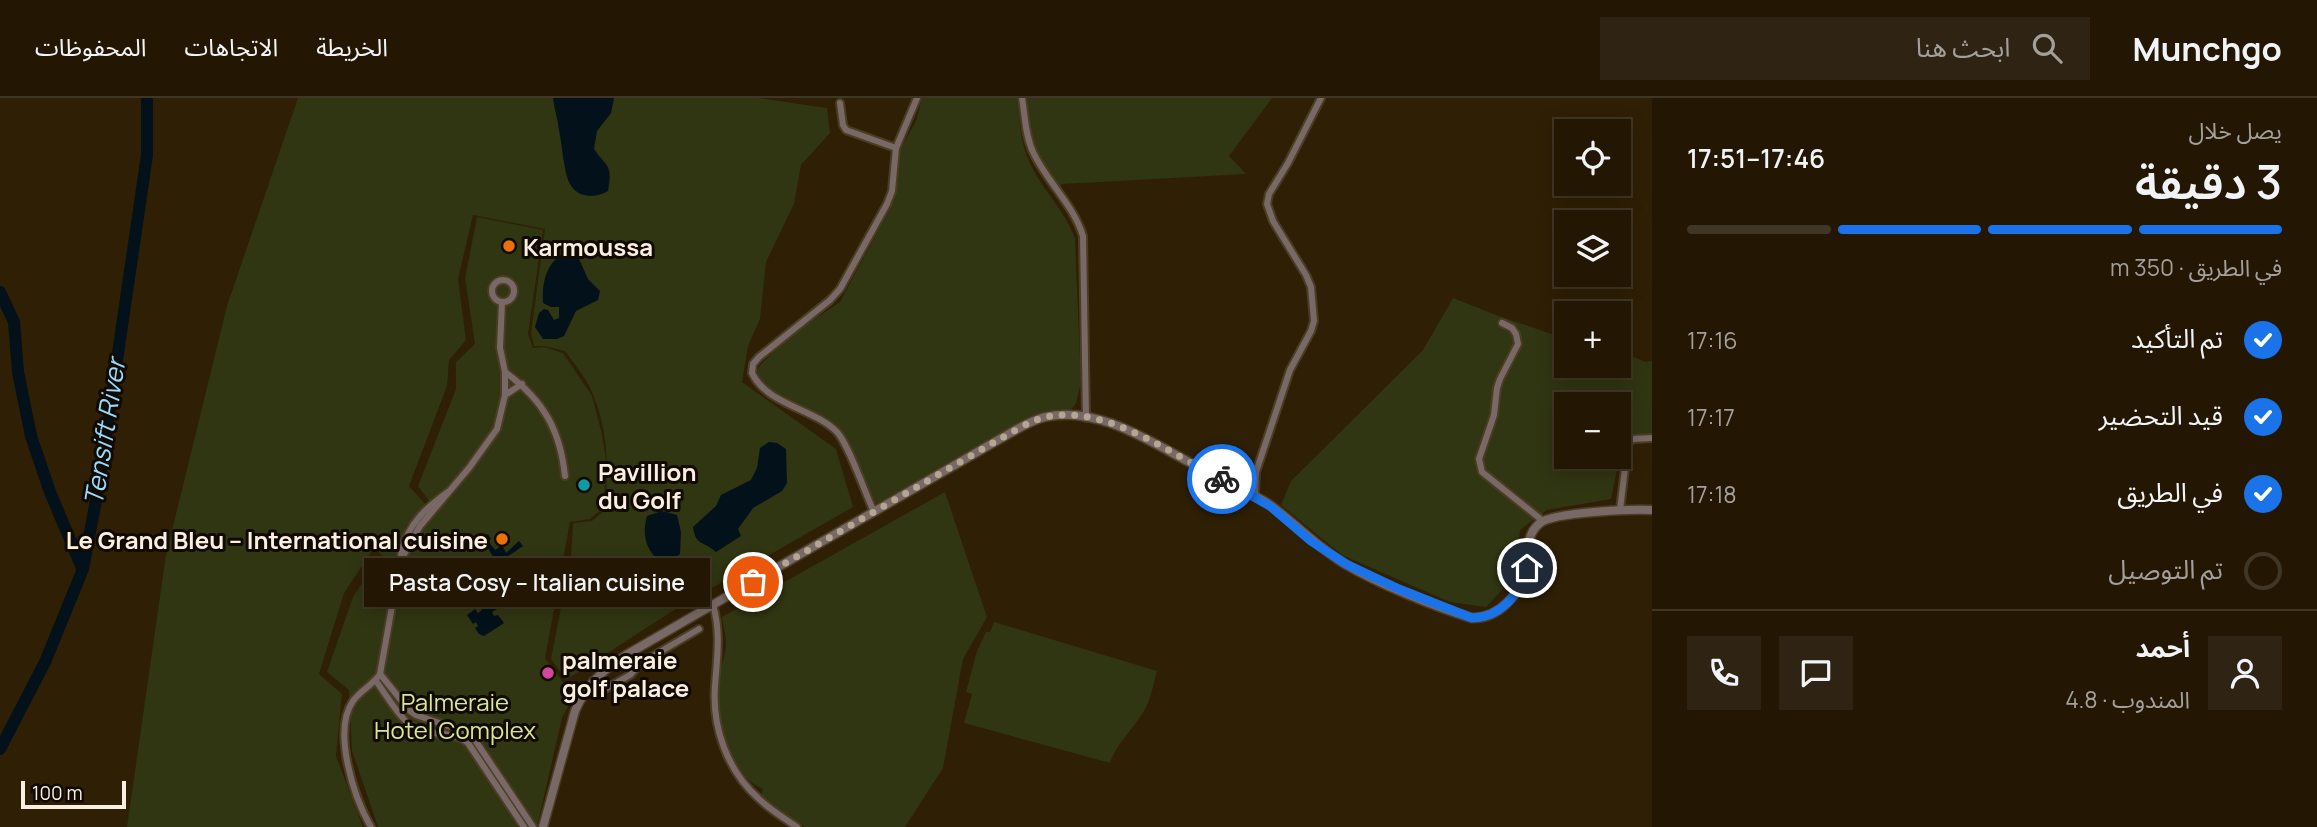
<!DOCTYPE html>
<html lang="ar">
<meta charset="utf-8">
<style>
:root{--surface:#231704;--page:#2f2413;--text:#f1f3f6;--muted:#a39f9a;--line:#403626;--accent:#1a73e8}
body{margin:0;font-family:Manrope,"Noto Sans Arabic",sans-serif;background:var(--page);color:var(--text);direction:rtl;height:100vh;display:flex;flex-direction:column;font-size:26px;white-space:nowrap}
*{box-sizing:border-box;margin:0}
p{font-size:23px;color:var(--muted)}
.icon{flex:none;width:38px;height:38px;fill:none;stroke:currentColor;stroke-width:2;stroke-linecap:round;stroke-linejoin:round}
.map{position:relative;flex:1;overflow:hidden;direction:ltr}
.panel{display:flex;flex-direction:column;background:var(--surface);width:665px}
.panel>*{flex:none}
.controls{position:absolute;left:1554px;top:21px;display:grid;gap:14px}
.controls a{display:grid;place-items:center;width:77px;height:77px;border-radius:0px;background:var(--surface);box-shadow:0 4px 18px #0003,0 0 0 2px var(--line);font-size:35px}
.scale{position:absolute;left:21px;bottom:18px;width:105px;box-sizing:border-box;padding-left:7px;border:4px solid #fbefe0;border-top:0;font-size:19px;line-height:24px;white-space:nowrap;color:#fbefe0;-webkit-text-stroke:5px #110a03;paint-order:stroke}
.pin{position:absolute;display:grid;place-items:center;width:60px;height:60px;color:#fff;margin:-30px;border:4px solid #fff;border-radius:50%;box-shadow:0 2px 7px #0007}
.courier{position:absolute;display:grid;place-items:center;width:70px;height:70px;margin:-35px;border:5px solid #1a73e8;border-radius:50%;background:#fff;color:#222;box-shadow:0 2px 9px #0007}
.bubble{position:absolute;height:49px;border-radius:0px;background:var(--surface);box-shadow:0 4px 18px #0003,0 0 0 2px var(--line);font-size:23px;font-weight:600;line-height:49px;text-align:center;direction:rtl}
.summary em{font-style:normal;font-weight:600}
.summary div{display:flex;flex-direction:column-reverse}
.summary{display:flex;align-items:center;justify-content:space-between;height:119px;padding:0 35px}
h1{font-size:46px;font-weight:600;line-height:52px}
.bar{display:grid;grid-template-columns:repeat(4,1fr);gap:10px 7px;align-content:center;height:84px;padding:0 35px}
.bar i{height:9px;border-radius:5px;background:var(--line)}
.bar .current{background:var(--accent)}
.bar p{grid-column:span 4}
.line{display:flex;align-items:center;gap:18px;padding:0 35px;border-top:2px solid var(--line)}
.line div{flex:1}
.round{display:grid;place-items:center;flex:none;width:74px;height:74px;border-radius:0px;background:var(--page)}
ol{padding:0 35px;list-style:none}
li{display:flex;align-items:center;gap:21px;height:77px}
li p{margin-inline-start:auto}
li .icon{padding:7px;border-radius:50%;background:var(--accent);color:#fff;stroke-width:4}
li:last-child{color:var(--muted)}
li i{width:38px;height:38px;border:4px solid var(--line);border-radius:50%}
header{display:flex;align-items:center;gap:42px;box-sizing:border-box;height:98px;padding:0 35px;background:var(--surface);border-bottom:2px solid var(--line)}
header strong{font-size:33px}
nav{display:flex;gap:38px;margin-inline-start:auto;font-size:24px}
.search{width:490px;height:63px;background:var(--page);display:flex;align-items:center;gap:18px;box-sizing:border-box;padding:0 24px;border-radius:0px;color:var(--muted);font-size:26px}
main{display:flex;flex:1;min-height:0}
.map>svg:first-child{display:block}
.green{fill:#303512;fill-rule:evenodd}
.water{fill:#02111a}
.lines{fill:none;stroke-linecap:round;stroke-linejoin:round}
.river{stroke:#02111a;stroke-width:12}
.minor-casing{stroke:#4c3c24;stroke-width:10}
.tertiary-casing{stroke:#4c3c24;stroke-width:11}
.minor{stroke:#786866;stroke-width:6}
.tertiary{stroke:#786866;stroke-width:8}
.done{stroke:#b4a693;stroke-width:7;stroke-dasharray:0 12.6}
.route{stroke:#1a73e8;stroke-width:9}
.food-dot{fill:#e8710a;stroke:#110a03;stroke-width:2.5}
.culture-dot{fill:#0f9aa8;stroke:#110a03;stroke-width:2.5}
.hotel-dot{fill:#d1479c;stroke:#110a03;stroke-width:2.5}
.labels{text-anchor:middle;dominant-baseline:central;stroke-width:6;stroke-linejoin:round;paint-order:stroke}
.poi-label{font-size:24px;font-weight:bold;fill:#fbefe0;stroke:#110a03;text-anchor:start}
.park-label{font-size:24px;fill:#d8e695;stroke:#110a03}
.water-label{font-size:26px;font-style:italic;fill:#98daff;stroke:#110a03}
</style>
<header>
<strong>Munchgo</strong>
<div class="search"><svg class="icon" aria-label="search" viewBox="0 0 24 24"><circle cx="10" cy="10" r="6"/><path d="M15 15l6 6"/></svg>ابحث هنا</div>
<nav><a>الخريطة</a><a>الاتجاهات</a><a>المحفوظات</a></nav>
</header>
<main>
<section class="panel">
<div class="summary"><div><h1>3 دقيقة</h1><p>يصل خلال</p></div><em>17:46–17:51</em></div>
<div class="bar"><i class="current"></i><i class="current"></i><i class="current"></i><i></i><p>في الطريق · 350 m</p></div>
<ol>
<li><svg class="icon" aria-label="check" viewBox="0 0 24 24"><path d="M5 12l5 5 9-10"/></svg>تم التأكيد<p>17:16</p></li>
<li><svg class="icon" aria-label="check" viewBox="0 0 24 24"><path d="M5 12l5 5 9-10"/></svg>قيد التحضير<p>17:17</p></li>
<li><svg class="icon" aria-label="check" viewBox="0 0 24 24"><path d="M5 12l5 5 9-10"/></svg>في الطريق<p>17:18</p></li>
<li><i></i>تم التوصيل</li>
</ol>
<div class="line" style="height:126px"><a class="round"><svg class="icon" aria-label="person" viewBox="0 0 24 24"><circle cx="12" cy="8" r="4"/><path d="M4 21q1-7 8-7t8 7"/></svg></a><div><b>أحمد</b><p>المندوب · 4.8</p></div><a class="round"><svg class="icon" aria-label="chat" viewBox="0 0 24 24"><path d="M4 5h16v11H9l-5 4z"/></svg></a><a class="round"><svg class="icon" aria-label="phone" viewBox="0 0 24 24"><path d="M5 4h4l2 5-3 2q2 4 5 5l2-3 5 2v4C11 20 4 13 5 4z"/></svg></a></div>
</section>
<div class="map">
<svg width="1652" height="729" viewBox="0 0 1652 729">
<rect width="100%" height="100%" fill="#2f1f05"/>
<g class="green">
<path d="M298,0H758L827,10L830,35L801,67L794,106L766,164L760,221L748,248L742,284L836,351L853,409L677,510L566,582L551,561L571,459L573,425L592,423L605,412C608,372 609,337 594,299C588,282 575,267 565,253L544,248H534L531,235L545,131L473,117L458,181L466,242L449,262L447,288L409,388L426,407L406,428L393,468L374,450L344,495L319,576L342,596L336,658L363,729H127L166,457L227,208Z"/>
<path d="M922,0H1017C1020,21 1020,45 1030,65C1042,92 1066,113 1075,141L1081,284L1076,305L1071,312L1045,316L1020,326L881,406L875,405L869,397C862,380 854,350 842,337C825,317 760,297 757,273L761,266L795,234L840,204L887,116L897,86L900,52L916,23Z"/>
<polygon points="1027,0 1272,0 1229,58 1246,76 1062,86 1057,90 1032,45"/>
<polygon points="477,119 543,132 528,236 533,250 544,249 563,255 592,298 601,332 607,367 603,410 590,421 570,424 545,560 565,587 577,591 562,620 537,729 378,729 352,653 349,592 327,574 353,499 377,462 399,481 418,435 435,411 418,388 456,291 456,264 475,246 465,180"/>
<path d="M1453,200L1499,218L1566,241V268H1619V253L1646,264L1652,263V338L1624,339L1611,401L1547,412L1520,432L1516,477L1486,509L1450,504L1342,457L1281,407L1291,383L1423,252ZM1566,306H1619V359H1566Z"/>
<path d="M945,394L987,519L963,561L943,670L905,729H805L760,701L763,691C724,675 715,616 720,577C721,567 726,556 726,546C726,537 723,527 722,519Z"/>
<path d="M994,524L1157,573C1153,588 1150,606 1140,619C1128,637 1118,644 1110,665L964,625L972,596L966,594L977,553L986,534H990Z"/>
</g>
<g class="water">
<path d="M553,0H614L611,15L597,33L594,51C607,70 613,66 608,93C597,100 578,101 570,86C564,75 562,46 559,32C558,21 554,11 553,0Z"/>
<path d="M566,154H576L588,181L600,193L598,202L576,213L564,238L557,241H543L535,229L539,215L544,211L548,212L554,222L559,220V209H551L543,205C542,184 546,164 566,154Z"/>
<path d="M769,344L777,345L786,351L787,385L782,393L753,410L738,431L741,438L716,454C703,442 696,449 693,429L716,408L721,397L751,382L757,370L760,350Z"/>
<path d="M662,413L677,417L681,434L680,456L665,467C647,456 641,438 647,418Z"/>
<polygon points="488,436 491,441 488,443 495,452 502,447 506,455 519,443 523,448 501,463 506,471 501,491 499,486 502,482 499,478 483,487 487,467 495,462 482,440"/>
<polygon points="481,497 486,505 490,506 499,500 499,510 492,514 494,518 498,517 504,525 484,538 479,536 475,530 478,528 476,524 473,526 467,517 475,511 478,515 482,512 477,506"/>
</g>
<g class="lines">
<g class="river">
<polyline points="0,194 14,224 18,274 31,338 50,394 82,470"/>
<polyline points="0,651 45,564 83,471 98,392 147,57 147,0"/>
</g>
<g class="minor-casing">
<g id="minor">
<path d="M1022,0C1025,17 1025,37 1033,54C1047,84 1073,106 1083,138L1086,320"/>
<polyline points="840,5 843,27 846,32 896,50"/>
<circle cx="503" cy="193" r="11"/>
<polyline points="1502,225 1512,230 1516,236 1518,246 1500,281 1497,290 1494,317 1479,361 1482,374 1543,423"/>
<path d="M505,274C543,302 560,331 565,378"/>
<polyline points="505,297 522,286"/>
<polyline points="1240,390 1256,374"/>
<polyline points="1255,398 1256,374 1290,272 1311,233 1314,223 1311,189 1306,177 1273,123 1267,106 1269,96 1288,65 1321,0"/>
<polyline points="1620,412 1628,345 1633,341 1652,340"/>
<path d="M874,414C865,395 849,347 837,334C813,310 767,307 752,275L753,266L759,259L830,202L840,191L887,106L892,93L896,50L917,0"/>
<polyline points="402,460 420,428 469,370 497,331 505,297 505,274 500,250 502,204"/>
<path d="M713,507C721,534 717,560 715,588C712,629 727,672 758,700C769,711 784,720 797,729"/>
<polyline points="380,576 409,612 416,617 471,636 533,729"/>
<path d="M376,583C385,595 398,618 410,627C426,640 452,631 468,645L524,729"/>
<polyline points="593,583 604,591 607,590 630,577 641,565 699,531"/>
<path d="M371,729C354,700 332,633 353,603C361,592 373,587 380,576L402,452C409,425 426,410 448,394"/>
</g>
</g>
<g class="tertiary-casing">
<path id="tertiary" d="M543,729L575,613C586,587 603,572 626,557L998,342C1013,334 1028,323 1045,319C1100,306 1158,349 1204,372C1226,384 1249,393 1270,407C1296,426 1317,449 1345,466C1379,486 1435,509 1472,520C1486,520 1496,516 1506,506C1512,500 1519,493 1523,485C1532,465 1521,440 1540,425C1554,414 1632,411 1652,412"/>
</g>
<use href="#minor" class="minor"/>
<use href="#tertiary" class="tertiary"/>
</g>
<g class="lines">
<path class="done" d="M753,484L998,342C1013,334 1029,323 1046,319C1107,306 1171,357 1222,381"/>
<path class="route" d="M1222,381L1270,408L1311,443L1346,466L1399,491L1472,520C1501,519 1520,496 1527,470"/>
</g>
<g class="food-dot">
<circle cx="509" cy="148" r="7"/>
<circle cx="502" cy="441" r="7"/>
</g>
<circle class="culture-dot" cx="584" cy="387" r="7"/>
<circle class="hotel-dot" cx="548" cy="575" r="7"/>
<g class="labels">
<g class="poi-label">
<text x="523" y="148">Karmoussa</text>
<text x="598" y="373">Pavillion<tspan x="598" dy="28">du Golf</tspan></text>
<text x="488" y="441" text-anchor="end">Le Grand Bleu – International cuisine</text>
<text x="562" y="561">palmeraie<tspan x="562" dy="28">golf palace</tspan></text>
</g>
<g class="park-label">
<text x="455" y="603">Palmeraie<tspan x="455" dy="28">Hotel Complex</tspan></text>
</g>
<g class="water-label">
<text transform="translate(104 334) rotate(-81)">Tensift River</text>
</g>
</g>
</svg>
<div class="controls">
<a><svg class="icon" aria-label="locate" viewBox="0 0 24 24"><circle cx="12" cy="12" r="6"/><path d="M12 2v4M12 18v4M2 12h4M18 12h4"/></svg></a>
<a><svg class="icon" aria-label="layers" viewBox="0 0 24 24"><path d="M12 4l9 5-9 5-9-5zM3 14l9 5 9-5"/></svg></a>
<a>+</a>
<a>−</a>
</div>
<div class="scale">100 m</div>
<div class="pin" style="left:753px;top:484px;background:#ea580c"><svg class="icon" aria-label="bag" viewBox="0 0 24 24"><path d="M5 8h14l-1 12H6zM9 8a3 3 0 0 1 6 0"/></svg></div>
<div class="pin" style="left:1527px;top:470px;background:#1f2937"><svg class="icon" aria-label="home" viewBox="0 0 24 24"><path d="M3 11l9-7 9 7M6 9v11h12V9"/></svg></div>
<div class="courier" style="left:1222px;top:381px"><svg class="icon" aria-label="bike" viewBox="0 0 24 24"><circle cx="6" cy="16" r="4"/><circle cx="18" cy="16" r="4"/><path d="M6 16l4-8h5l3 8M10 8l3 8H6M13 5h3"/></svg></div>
<div class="bubble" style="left:364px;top:460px;width:346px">Pasta Cosy – Italian cuisine</div>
</div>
</main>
